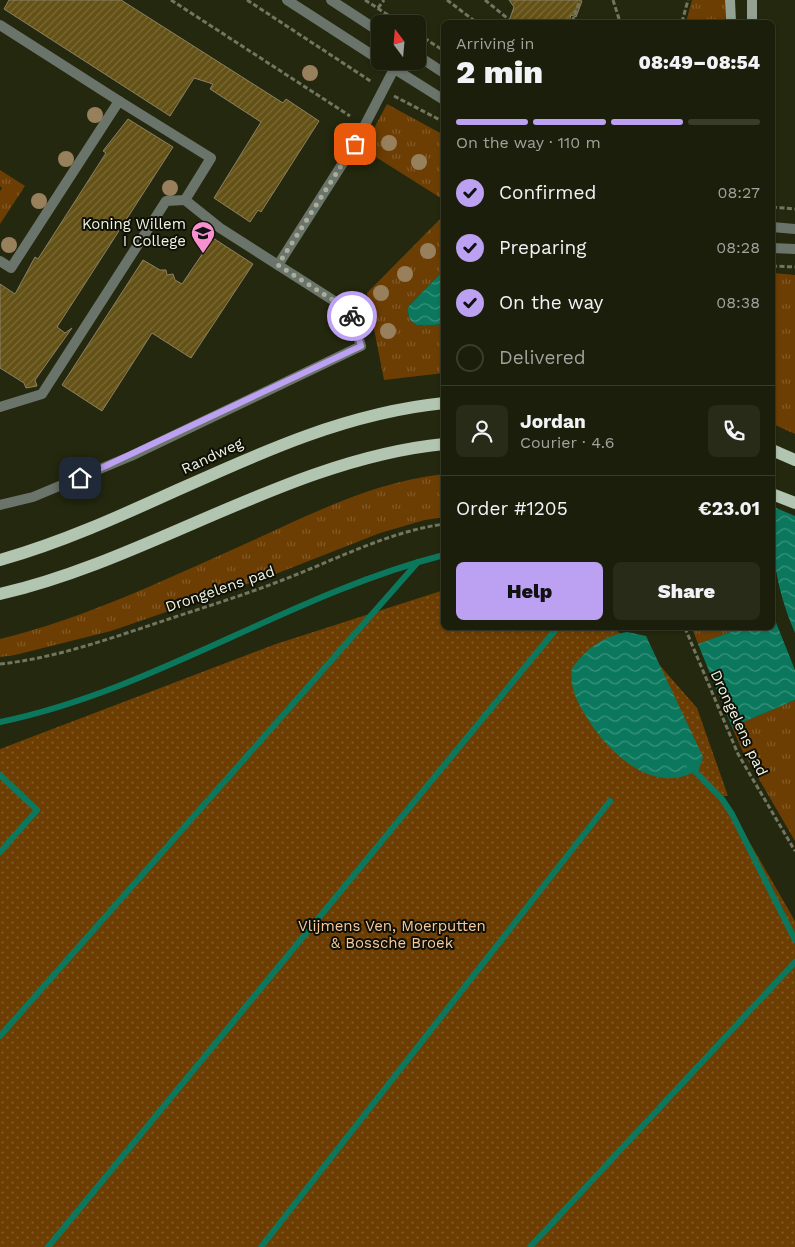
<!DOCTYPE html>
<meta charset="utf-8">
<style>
:root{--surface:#1b1e0a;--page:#282b18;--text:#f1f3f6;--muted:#a0a29c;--line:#393c2b;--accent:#bca0f2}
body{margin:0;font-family:"Work Sans",sans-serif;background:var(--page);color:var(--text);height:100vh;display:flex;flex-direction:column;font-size:19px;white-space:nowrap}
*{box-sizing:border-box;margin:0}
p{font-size:16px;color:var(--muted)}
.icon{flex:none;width:28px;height:28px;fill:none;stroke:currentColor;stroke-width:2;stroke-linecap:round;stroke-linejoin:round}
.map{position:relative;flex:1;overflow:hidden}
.panel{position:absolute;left:441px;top:20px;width:334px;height:610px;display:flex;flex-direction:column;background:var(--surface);border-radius:8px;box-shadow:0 1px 4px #0004,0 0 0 1px var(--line)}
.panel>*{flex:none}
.needle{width:32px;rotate:344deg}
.fabs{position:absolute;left:371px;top:15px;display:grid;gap:10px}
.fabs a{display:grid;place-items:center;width:55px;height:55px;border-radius:8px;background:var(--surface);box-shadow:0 1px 4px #0004,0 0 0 1px var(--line);font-size:25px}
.pin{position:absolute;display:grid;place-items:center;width:42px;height:42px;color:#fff;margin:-21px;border-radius:10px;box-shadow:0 2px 8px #0006}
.courier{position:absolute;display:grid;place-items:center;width:50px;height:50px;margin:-25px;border:4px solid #bca0f2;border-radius:50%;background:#fff;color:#222;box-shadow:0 1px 6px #0007}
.headline em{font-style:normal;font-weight:800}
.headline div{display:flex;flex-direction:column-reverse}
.headline{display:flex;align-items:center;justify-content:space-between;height:85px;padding:0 15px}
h1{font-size:32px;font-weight:800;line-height:38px}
.bar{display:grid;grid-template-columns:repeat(4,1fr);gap:8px 5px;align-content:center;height:60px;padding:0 15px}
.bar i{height:6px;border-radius:4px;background:var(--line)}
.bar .on{background:var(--accent)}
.bar p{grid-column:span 4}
.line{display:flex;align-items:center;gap:12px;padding:0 15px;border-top:1px solid var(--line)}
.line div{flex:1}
.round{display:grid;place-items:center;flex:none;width:52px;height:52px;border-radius:8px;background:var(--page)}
ol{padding:0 15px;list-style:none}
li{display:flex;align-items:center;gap:15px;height:55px}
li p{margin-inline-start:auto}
li .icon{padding:5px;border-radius:50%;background:var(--accent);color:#111;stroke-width:4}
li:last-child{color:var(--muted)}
li i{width:28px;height:28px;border:2px solid var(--line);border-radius:50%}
.button{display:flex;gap:10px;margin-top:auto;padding:10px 15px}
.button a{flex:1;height:58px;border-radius:8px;background:var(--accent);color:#111;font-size:20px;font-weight:800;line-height:58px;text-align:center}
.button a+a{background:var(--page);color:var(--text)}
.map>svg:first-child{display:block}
.grass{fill:url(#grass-tufts)}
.park{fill:url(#park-dots)}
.water{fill:url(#water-waves)}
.pier{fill:#24280e}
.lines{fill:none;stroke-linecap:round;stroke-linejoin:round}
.stream{stroke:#0b785e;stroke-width:6}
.building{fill:url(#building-hatch);stroke:#8b8064}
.path{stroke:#727660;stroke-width:3;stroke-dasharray:5 2.5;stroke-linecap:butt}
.service{stroke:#6b746a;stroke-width:10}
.pedestrian{stroke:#6b746a;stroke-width:10}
.tertiary{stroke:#6b746a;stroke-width:10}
.secondary{stroke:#93a292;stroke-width:10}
.primary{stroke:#b1c5b0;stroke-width:12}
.tree{fill:#98805d}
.done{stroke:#a9ad99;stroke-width:5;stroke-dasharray:0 9}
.route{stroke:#bca0f2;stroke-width:6}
.labels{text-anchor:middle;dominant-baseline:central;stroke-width:4;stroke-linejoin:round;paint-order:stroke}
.poi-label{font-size:15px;fill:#f0f4e4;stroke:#0e0f05;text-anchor:end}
.street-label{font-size:15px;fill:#f0f4e4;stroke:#0e0f05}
.park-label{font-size:15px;fill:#f7c89e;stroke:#0e0f05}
</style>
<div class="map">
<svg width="795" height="1247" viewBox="0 0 795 1247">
<defs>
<pattern id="grass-tufts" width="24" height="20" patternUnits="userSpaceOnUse" patternTransform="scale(1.25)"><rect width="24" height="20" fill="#6d3e03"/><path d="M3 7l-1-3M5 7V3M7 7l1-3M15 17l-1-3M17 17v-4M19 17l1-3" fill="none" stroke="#825a28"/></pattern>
<pattern id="park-dots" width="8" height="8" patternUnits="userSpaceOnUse" patternTransform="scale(1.25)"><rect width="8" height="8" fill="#6d3e03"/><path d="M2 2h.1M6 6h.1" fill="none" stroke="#825a28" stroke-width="1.8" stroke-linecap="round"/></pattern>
<pattern id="water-waves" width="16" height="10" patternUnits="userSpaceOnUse" patternTransform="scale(1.25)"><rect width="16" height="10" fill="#0b785e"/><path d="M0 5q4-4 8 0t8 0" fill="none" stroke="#3b927d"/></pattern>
<pattern id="building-hatch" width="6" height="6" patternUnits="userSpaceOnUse" patternTransform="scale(1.25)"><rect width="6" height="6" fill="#645116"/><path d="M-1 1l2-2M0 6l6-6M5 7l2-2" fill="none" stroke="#7a6b38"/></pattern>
</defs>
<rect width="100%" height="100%" fill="#24280e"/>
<g class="grass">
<polygon points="692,0 725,0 725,22 686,22"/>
<polygon points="387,104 444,135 444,200 363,149"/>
<polygon points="0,170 25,186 0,224 0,191 2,188 0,186"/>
<path d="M444,215V270L408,307C407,332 426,325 444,324V373L384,380L367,293Z"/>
<polygon points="773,273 795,275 795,434 773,424"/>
<path d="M444,474V517L425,520L380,533L273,575L111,631L15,655L0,657V639C89,617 175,575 258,538C317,511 378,481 444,474Z"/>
<polygon points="692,628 741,628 698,644"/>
<polygon points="795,700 795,841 742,750 732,727"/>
</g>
<polygon class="park" points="444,590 444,628 612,628 616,630 657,662 697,708 728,796 723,796 795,921 795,1247 0,1247 0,749 276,644"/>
<g class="water">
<path d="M444,270V324C426,325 407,332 408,307Z"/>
<path d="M795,459V633C772,581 760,509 795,459Z"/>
<polygon points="773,615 795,670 795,700 732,727 698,644 741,628 772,628"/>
<path d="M627,632L646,636L703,757L699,769C657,796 614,758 591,724C579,706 569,690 572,668C586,649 603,636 627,632Z"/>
</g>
<polygon class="pier" points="795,456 795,516 774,507 784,470"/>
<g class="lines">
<g class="stream">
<path d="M0,722C156,690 290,594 444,555"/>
<polyline points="690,766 722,799 732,814 795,940"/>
<polyline points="0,775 37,810 0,852"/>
<polyline points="0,1036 418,562"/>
<polyline points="48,1247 557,628"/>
<polyline points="261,1247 610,801"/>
<polyline points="530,1247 795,962"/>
</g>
</g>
<g class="building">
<polygon points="9,0 121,0 283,103 286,99 319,121 261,212 258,210 250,222 214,198 261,122 210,89 213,84 194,78 170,116 4,9"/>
<polygon points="509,0 579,0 582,1 576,17 571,15 569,22 513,22 509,21 514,7"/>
<polygon points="128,119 173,147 57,327 65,333 72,328 35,380 37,386 26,388 24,383 0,368 0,284 15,294 35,257 38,259 106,153 103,151"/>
<polygon points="213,238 253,264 191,358 152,333 102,411 62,385 143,260 160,270 166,270 167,275 173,274 175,280 182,284"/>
</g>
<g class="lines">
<g class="path">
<polyline points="171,0 350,116"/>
<polyline points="247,0 372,82"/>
<polyline points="365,0 402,24"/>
<polyline points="447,0 476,22"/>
<polyline points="485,0 512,22"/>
<polyline points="613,0 620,22"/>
<polyline points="378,8 384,0"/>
<polyline points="572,22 580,0"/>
<polyline points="682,22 688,0"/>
<polyline points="418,34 444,51"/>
<polyline points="394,96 444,122"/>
<polyline points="772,207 795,209"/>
<polyline points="772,266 795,267"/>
<polyline points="685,628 738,754 795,851"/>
<path d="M0,664C58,658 117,636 172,618C208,606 244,595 280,581C333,561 387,532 444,524"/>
</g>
<g class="service">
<polyline points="0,25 119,101 11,268 0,261"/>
<polyline points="278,265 355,144 394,69"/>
<polyline points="0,505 33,497 131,456 361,346 350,311 220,228 185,200 211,158 119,101"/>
</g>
<polyline class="pedestrian" points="0,407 42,394 166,201 185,200"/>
<g class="tertiary">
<polyline points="287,0 380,60"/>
<polyline points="331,0 380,32"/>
<polyline points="418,56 444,73"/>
<polyline points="382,61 444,100"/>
<polyline points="772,227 795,229"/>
<polyline points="772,248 795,249"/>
</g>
<g class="secondary">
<polyline points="730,0 731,22"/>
<polyline points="752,0 752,22"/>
</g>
<g class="primary">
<polyline points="772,450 795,460"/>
<polyline points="772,494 795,503"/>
<path d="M0,560C152,517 284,419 444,403"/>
<path d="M0,594C149,560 290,459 444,444"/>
</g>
</g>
<g class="tree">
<circle cx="310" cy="73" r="8"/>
<circle cx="95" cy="115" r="8"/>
<circle cx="389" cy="143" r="8"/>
<circle cx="66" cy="159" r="8"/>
<circle cx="419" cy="162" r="8"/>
<circle cx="170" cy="188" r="8"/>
<circle cx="39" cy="201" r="8"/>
<circle cx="9" cy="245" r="8"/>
<circle cx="428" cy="251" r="8"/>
<circle cx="405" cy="274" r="8"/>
<circle cx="381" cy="293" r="8"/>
<circle cx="388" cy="331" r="8"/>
</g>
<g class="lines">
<polyline class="done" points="352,316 350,311 278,265 355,144"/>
<polyline class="route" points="80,478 361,346 352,316"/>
</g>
<defs>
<g id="university-pin" transform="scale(1.25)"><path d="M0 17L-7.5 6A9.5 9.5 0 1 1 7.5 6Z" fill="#f690cf" stroke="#0e0f05"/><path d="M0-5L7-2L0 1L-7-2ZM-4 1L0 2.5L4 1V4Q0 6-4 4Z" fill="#111"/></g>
</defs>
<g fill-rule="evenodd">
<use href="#university-pin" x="203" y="233"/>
</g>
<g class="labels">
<g class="poi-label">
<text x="186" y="224">Koning Willem<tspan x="186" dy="17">I College</tspan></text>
</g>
<g class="street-label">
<text transform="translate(212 456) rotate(-25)">Randweg</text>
<text transform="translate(220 589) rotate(-19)">Drongelens pad</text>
<text transform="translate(739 723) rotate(65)">Drongelens pad</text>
</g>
<g class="park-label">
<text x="392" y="926">Vlijmens Ven, Moerputten<tspan x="392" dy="17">&amp; Bossche Broek</tspan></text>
</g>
</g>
</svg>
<div class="fabs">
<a><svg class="needle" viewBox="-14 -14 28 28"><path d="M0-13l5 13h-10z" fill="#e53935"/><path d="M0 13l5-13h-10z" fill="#a0a29c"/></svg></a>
</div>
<div class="pin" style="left:355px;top:144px;background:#ea580c"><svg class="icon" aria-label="bag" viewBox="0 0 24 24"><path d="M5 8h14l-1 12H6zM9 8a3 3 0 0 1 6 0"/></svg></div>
<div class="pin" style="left:80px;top:478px;background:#1f2937"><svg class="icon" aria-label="home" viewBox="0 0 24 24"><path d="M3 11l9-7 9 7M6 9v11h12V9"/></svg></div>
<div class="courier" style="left:352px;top:316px"><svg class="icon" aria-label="bike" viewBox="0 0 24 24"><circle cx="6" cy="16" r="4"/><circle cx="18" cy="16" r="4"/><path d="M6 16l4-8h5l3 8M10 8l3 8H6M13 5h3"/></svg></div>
<section class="panel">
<div class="headline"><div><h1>2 min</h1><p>Arriving in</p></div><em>08:49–08:54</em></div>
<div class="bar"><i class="on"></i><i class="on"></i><i class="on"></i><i></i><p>On the way · 110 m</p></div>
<ol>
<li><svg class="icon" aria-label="check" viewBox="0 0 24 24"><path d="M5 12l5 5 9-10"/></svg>Confirmed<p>08:27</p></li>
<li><svg class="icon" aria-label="check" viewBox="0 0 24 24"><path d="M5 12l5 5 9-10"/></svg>Preparing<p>08:28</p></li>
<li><svg class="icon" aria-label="check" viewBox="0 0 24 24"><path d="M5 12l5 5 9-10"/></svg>On the way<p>08:38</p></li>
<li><i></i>Delivered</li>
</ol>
<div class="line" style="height:90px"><a class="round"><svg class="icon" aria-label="person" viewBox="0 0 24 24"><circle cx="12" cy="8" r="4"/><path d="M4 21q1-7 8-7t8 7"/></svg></a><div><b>Jordan</b><p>Courier · 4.6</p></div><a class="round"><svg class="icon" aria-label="phone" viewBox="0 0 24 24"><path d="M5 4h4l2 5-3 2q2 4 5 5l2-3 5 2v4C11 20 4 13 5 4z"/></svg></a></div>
<div class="line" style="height:65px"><div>Order #1205</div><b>€23.01</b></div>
<div class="button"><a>Help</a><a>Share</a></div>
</section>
</div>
